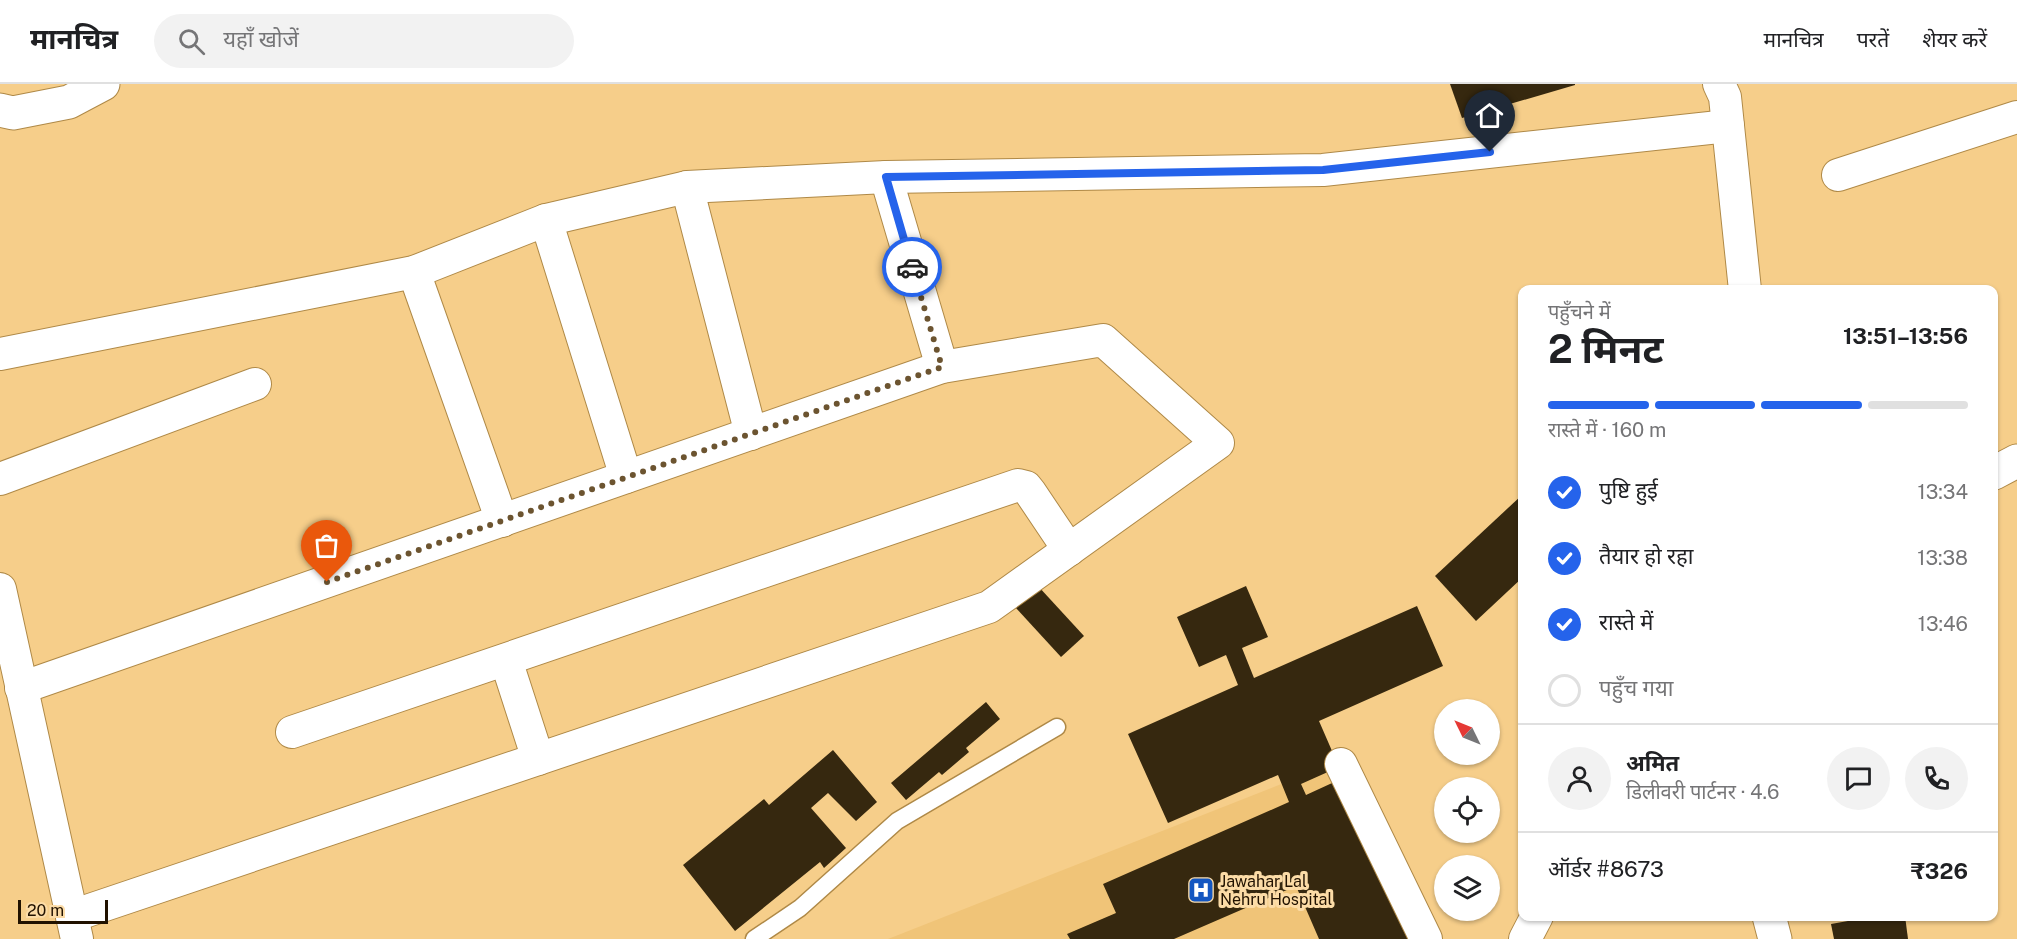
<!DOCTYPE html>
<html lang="hi">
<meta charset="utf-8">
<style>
:root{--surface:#fff;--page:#f2f2f2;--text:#202124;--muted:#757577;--line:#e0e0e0;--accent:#2563eb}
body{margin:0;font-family:"Public Sans","Noto Sans Devanagari",sans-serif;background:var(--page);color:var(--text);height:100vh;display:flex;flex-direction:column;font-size:22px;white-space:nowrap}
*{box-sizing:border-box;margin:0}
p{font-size:20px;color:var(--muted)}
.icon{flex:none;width:33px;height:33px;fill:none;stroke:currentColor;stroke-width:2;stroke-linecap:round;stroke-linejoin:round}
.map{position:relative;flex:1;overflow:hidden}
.drawer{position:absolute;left:1518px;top:201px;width:480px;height:636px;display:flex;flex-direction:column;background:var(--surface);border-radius:12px;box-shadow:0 2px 4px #0004}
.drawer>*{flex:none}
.needle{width:39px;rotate:313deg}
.buttons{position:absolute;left:1434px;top:615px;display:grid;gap:12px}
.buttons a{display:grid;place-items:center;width:66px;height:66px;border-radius:50%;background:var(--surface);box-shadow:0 2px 4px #0004;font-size:30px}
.scale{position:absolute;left:18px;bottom:15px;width:90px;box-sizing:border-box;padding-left:6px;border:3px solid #211200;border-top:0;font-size:16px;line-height:21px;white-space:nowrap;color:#211200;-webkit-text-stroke:4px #fcdca7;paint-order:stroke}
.pin{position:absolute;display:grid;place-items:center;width:51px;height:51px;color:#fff;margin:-62px -26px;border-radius:50% 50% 50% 0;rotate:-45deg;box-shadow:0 0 6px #0007}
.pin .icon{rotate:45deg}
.courier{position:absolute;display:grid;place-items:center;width:60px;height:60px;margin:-30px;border:4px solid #2563eb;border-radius:50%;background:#fff;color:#222;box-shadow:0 2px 8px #0007}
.head em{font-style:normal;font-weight:700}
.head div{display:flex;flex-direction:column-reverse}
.head{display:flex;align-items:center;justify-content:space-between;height:102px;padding:0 30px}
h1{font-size:39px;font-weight:700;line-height:45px}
.bar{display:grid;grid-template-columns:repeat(4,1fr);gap:9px 6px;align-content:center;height:72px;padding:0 30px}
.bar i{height:8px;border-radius:4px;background:var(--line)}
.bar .active{background:var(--accent)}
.bar p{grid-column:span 4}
.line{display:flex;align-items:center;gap:15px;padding:0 30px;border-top:2px solid var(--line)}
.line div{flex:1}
.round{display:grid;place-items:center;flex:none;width:63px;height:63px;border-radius:32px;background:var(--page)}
ol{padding:0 30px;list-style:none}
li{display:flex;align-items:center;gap:18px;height:66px}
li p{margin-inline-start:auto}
li .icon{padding:6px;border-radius:50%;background:var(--accent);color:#fff;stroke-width:4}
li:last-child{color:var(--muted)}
li i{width:33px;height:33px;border:3px solid var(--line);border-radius:50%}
header{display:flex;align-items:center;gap:36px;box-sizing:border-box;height:84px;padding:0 30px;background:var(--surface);border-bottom:2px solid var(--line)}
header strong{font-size:28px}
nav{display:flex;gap:33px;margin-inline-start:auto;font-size:21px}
.search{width:420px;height:54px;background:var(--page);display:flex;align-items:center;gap:15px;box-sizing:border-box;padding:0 21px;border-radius:33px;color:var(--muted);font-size:22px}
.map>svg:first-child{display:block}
.built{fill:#f0c478}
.building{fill:#36280f}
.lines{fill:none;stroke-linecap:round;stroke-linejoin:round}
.lane-casing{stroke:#af8947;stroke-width:19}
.street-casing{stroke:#af8947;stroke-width:34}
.secondary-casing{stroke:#af8947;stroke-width:35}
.lane{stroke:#fff;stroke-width:16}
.street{stroke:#fff;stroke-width:32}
.secondary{stroke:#fff;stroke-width:33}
.done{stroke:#6c5430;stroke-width:6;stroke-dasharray:0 10.8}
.route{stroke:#2563eb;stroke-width:8}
.labels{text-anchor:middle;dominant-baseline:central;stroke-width:6;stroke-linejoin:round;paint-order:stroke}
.poi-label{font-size:16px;fill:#211200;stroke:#fcdca7;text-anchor:start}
</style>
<header>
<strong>मानचित्र</strong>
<div class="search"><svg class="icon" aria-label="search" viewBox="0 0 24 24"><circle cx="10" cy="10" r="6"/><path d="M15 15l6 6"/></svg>यहाँ खोजें</div>
<nav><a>मानचित्र</a><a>परतें</a><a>शेयर करें</a></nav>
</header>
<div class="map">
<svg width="2017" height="855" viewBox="0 0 2017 855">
<rect width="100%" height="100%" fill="#f6ce8a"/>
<polygon class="built" points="1332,680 1411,855 888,855"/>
<g class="building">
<polygon points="1450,0 1575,0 1575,1 1462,34"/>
<polygon points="1522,411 1522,494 1476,537 1435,492"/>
<polygon points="1038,502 1084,552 1061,573 1015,523"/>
<polygon points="1246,502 1268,553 1242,564 1254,594 1417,522 1443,582 1319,637 1339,683 1301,700 1306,711 1343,694 1414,855 1319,855 1296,802 1174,855 1070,855 1067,850 1116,829 1103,800 1289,718 1278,691 1168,739 1128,650 1238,601 1226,571 1199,583 1177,533"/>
<polygon points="986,618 1000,635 966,664 969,668 942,691 939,688 906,716 891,699"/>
<polygon points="833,666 877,718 856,737 828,709 811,724 846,764 824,784 820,778 735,847 683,781 764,715 769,721"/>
<polygon points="1876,832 1905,832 1908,855 1834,855 1831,840"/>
</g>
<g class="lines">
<g class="lane-casing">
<polyline id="lane" points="754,855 800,824 897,737 1057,643"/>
</g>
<g class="street-casing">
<g id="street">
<polyline points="1719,0 1725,13 1745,206"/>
<polyline points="1838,91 2017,33"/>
<polyline points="886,93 942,283"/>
<polyline points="687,103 751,350"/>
<polyline points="546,136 626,393"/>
<polyline points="414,188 502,437"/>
<polyline points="0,270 414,188 546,136 687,103 886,93 1323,86 1728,42"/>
<polyline points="0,395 255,300"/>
<polyline points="0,505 77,855"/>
<polyline points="506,576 538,675"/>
<polyline points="21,604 942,283 1103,256 1218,359 989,523 72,832"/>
<polyline points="292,648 1018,401 1026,403 1030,408 1069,466"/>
<polyline points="1341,680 1426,855"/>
<polyline points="1525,855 1537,832"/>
</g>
</g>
<g class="secondary-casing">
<g id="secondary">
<polyline points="0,26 13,29 69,18 103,0"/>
<polyline points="1994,389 2017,377"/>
<polyline points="1769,832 1775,855"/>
</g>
</g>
<use href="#lane" class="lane"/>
<use href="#street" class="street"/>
<use href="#secondary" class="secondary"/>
</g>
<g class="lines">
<polyline class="done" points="327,498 942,283 912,183"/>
<polyline class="route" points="912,183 886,93 1323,86 1490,68"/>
</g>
<defs>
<g id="hospital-square" transform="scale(1.35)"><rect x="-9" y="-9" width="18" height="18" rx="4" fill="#1356c1" stroke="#fcdca7"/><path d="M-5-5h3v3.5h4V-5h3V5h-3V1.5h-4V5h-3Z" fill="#fff"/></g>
</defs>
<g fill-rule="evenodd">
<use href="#hospital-square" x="1201" y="806"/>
</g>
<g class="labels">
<g class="poi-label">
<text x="1220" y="797">Jawahar Lal<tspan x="1220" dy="18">Nehru Hospital</tspan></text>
</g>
</g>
</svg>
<div class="buttons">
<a><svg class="needle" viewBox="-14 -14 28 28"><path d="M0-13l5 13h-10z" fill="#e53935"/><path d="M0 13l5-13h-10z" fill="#757577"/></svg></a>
<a><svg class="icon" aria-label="locate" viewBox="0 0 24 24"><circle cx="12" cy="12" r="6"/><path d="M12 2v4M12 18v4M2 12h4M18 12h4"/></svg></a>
<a><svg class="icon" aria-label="layers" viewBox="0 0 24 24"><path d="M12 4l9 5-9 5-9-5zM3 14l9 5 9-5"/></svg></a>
</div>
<div class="scale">20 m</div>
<div class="pin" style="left:327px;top:498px;background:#ea580c"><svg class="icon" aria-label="bag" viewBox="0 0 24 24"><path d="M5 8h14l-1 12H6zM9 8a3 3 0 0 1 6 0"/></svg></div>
<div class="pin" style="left:1490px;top:68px;background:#1f2937"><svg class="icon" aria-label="home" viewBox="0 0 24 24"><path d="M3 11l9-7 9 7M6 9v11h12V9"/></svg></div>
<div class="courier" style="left:912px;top:183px"><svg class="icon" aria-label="car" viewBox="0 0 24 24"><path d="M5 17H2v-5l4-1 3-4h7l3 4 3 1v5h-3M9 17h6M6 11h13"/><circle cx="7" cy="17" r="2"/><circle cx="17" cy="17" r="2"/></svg></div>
<section class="drawer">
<div class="head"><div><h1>2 मिनट</h1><p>पहुँचने में</p></div><em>13:51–13:56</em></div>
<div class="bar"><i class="active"></i><i class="active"></i><i class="active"></i><i></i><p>रास्ते में · 160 m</p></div>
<ol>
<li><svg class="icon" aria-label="check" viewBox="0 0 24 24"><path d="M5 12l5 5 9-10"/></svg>पुष्टि हुई<p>13:34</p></li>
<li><svg class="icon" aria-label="check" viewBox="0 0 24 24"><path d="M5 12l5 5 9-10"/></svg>तैयार हो रहा<p>13:38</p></li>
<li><svg class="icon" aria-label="check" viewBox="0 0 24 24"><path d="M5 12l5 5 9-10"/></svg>रास्ते में<p>13:46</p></li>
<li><i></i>पहुँच गया</li>
</ol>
<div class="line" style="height:108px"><a class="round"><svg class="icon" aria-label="person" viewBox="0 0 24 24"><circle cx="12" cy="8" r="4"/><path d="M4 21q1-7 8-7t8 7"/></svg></a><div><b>अमित</b><p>डिलीवरी पार्टनर · 4.6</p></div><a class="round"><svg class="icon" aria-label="chat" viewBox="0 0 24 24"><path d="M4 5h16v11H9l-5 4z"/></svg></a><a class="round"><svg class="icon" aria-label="phone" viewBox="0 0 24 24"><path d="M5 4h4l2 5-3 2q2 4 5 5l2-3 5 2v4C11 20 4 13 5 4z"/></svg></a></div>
<div class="line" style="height:78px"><div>ऑर्डर #8673</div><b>₹326</b></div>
</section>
</div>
